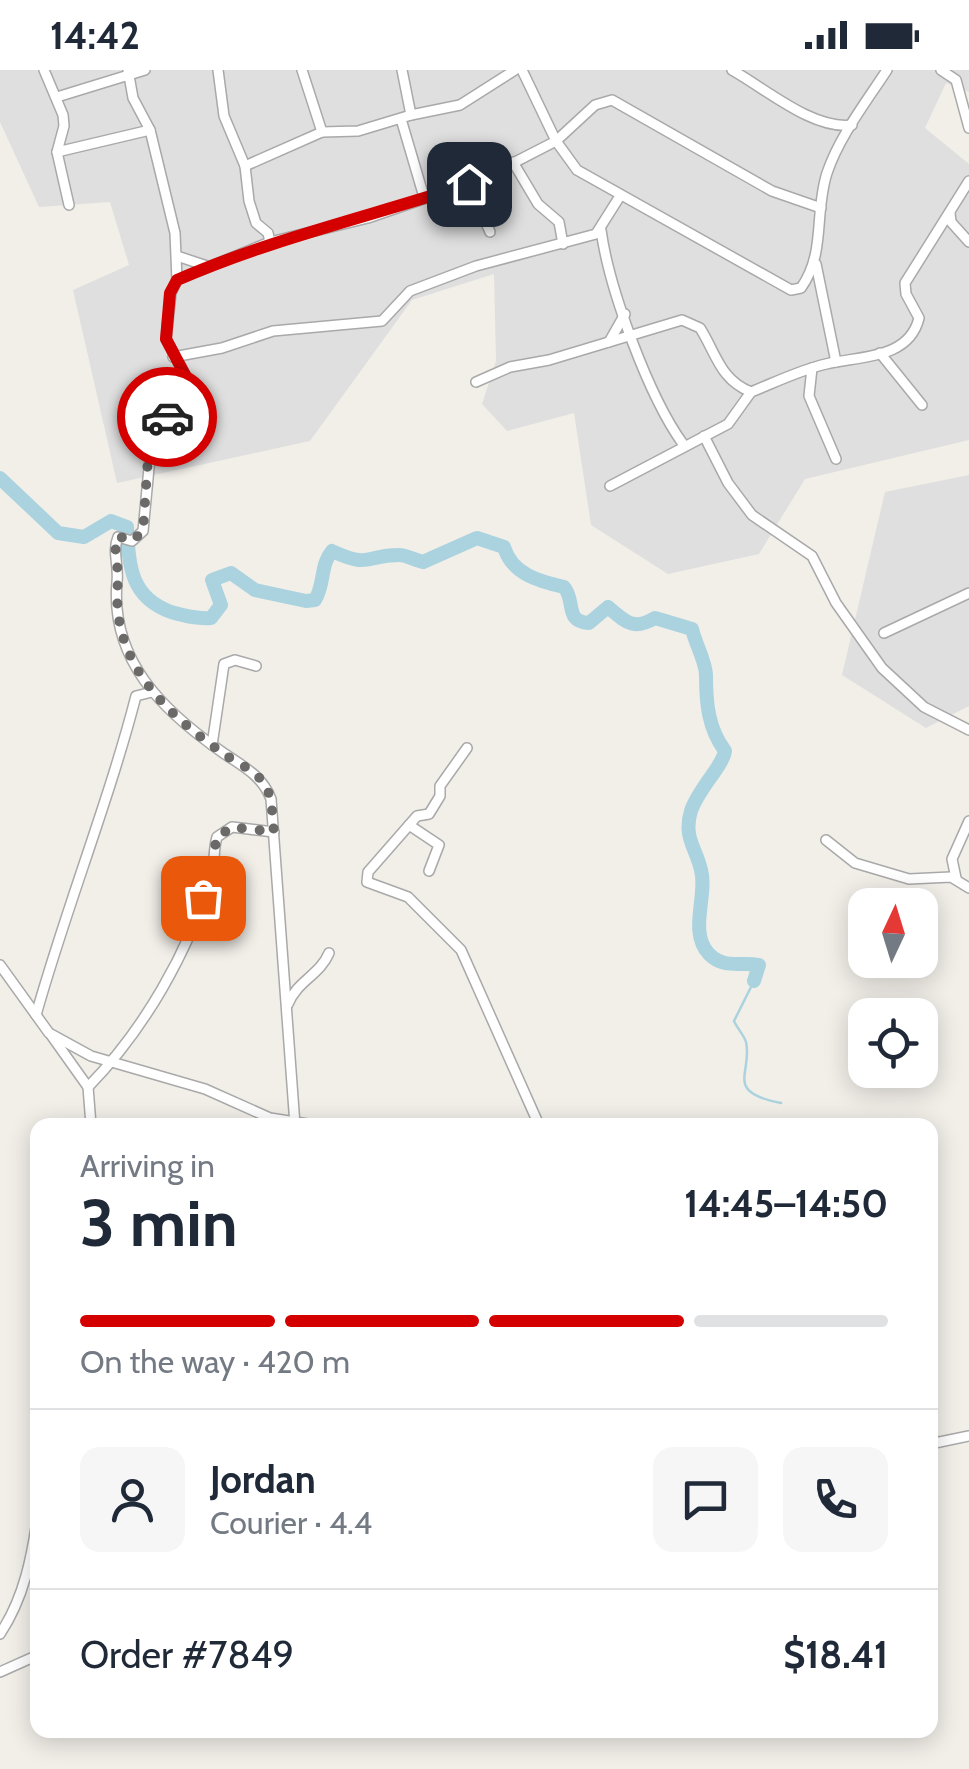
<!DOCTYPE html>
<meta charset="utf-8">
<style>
:root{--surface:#fff;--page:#f6f6f7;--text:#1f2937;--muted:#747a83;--line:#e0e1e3;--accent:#d40000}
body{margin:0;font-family:Cabin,sans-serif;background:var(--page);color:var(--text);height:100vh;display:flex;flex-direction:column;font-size:38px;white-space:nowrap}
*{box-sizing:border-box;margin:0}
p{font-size:32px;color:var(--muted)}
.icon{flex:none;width:55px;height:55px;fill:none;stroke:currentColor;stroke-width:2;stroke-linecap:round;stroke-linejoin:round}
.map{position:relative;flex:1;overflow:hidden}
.side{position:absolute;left:30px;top:1048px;width:908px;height:620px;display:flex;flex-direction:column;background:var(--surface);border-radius:20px;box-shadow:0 5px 25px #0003}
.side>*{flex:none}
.needle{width:65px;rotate:4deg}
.controls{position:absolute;left:848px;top:818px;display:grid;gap:20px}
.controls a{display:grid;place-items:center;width:90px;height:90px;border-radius:20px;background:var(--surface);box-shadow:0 5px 25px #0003;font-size:50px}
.pin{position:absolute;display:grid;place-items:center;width:85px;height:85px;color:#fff;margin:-42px;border-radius:20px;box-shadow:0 5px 15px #0006}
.courier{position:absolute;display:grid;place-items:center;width:100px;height:100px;margin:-50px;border:8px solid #d40000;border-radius:50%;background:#fff;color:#222;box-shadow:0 2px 12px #0007}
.summary em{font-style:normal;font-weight:800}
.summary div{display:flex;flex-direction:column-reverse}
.summary{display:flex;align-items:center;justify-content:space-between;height:170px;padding:0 50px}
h1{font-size:65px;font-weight:800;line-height:75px}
.bar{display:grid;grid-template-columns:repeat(4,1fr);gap:15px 10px;align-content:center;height:120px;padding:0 50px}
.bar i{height:12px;border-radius:8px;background:var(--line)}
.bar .selected{background:var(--accent)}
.bar p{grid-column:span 4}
.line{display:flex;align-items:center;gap:25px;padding:0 50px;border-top:2px solid var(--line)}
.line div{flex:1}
.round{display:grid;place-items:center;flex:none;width:105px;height:105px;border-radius:20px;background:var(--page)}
.status{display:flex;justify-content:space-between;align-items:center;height:70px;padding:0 50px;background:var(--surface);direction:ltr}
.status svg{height:28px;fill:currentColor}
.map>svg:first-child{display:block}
.residential{fill:#e0dfdf}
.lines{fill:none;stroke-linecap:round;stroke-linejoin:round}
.stream{stroke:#aad3df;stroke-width:2.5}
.river{stroke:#aad3df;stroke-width:14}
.street-casing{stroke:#a9a9a9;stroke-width:12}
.street{stroke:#fff;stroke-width:9}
.done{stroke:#6b6a68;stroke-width:10;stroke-dasharray:0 18}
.route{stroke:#d40000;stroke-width:12}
</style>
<div class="status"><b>14:42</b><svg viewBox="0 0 49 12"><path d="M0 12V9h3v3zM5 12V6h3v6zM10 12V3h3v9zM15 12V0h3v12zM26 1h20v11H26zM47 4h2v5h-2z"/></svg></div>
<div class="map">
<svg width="969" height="1699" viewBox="0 0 969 1699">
<rect width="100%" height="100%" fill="#f2efe9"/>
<g class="residential">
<polygon points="0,0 969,0 969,22 946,13 925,58 969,94 969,370 805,409 759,484 668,504 591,455 574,343 507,361 482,334 496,291 494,204 412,230 310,371 117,413 73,220 129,195 110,132 39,137 0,52"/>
<polygon points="969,405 969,636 926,658 842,605 885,422"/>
</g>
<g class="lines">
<path class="stream" d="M754,911L734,951C737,958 744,965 746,972C753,1003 723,1022 781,1033"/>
<path class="river" d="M0,408L58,463L84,467L111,451L127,457C129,496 130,527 171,542C185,546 197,549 211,548L221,535L212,510L231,503L255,520L306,531L315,530C325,514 320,495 332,481C371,499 365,485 399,485C406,485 415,490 423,492L477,468L504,477C512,504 538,511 564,517C576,531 564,552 589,553L608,537C626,552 633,561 655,548L692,559C695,573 706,592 706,605C706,633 708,658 725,681C723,696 698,719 691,741C683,767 696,778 701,800C708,825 688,862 709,884C725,900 741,891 759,895L754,911"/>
<g class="street-casing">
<g id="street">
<polyline points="44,0 63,45 64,56 57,82 69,135"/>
<path d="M128,0L133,28L150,60L175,163L177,210L171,223L166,269L194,321L188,334L167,346L151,377L143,461L132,471L118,467C112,481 119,496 117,512C110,590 163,641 222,682C242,696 262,705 271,729L295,1055"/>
<polyline points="218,0 224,46 245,96 249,131 256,153 268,163 270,172"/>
<polyline points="302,0 322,62"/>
<polyline points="402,0 411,45 460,35 515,0"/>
<path d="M522,0L556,71L577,100L791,220L801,218C826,183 814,143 827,103C839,67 866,32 887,0"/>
<path d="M732,0C766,19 813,60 852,55"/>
<polyline points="941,0 956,10 969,58"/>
<polyline points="57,27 145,0"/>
<polyline points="401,49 424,127"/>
<polyline points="57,82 150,60"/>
<polyline points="513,92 538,134 559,152 563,174"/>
<polyline points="245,96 322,62 358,61 411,45"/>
<polyline points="469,114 490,162"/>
<polyline points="950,143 951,152 969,172"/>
<path d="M601,160C609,219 649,327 683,374"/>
<polyline points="177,186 207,196"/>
<polyline points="816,194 836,292"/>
<polyline points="177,210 270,172 368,148 484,108 556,71 595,35 612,30 772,121 821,138"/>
<polyline points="609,272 625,244"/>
<polyline points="880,283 922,335"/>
<polyline points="173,287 222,278 273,261 382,251 410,221 476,196 596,164 620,126"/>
<polyline points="812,298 809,326 836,389"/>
<path d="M476,312L510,297L549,290L682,250L700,258C716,283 720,310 751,322C776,312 800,300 826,294C858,286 909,290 919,248L906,224L905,213L969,111"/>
<polyline points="704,366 728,413 752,445 812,486 836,533 882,598 924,637 969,660"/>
<polyline points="610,416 728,354 751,322"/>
<polyline points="884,563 969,523"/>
<polyline points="212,675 224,594 235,590 256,596"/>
<polyline points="467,678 440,716 440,726 429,744 417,746 368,802 367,812 408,827 461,880 539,1055"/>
<polyline points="409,755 439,775 429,801"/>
<polyline points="826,770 855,793 909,809 951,807 969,818"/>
<polyline points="956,808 952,789 969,751"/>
<polyline points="0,895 49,963 91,986 205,1019 270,1048 314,1055"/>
<path d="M288,934C297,911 320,905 329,883"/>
<path d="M36,945C66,838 108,734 136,626L152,622"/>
<polyline points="51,965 88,1017 91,1055"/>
<path d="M88,1017C144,960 188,883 212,805C215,793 213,780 217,767L232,757L274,762"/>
<polyline points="930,1374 969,1366"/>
<path d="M0,1564C24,1528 32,1487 38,1444"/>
<polyline points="0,1602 38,1585"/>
</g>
</g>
<use href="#street" class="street"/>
</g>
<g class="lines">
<path class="done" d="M167,347L148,388L143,461L132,471L118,466C112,480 119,496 118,511C110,591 164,642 224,684C237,693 259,702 266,717C273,730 272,747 274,762L232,757L216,768L213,800L203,828"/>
<path class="route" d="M167,347L188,334L194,322L166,269L170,223L177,210C271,169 371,146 469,114"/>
</g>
</svg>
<div class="controls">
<a><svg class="needle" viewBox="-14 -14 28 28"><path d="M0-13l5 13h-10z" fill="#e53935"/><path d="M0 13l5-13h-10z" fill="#747a83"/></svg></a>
<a><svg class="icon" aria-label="locate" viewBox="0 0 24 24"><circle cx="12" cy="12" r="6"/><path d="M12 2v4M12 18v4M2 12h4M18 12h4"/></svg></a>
</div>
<div class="pin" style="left:203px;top:828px;background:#ea580c"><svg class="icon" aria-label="bag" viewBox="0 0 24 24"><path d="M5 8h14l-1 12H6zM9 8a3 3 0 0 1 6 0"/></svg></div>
<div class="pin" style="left:469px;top:114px;background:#1f2937"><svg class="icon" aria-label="home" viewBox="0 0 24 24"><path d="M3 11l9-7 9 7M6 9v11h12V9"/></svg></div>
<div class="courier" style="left:167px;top:347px"><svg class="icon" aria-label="car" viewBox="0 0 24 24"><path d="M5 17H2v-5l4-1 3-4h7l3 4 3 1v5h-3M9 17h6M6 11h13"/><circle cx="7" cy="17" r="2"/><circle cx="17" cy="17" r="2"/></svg></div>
<section class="side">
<div class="summary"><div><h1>3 min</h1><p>Arriving in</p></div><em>14:45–14:50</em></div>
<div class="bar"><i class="selected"></i><i class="selected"></i><i class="selected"></i><i></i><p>On the way · 420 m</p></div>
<div class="line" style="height:180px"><a class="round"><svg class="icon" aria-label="person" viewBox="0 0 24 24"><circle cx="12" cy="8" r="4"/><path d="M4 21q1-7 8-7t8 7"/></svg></a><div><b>Jordan</b><p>Courier · 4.4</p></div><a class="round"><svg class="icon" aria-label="chat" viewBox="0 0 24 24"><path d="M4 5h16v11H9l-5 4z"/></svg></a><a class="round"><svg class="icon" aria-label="phone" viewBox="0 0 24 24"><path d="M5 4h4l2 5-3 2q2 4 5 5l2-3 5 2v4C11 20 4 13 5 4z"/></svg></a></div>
<div class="line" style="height:130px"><div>Order #7849</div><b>$18.41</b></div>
</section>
</div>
